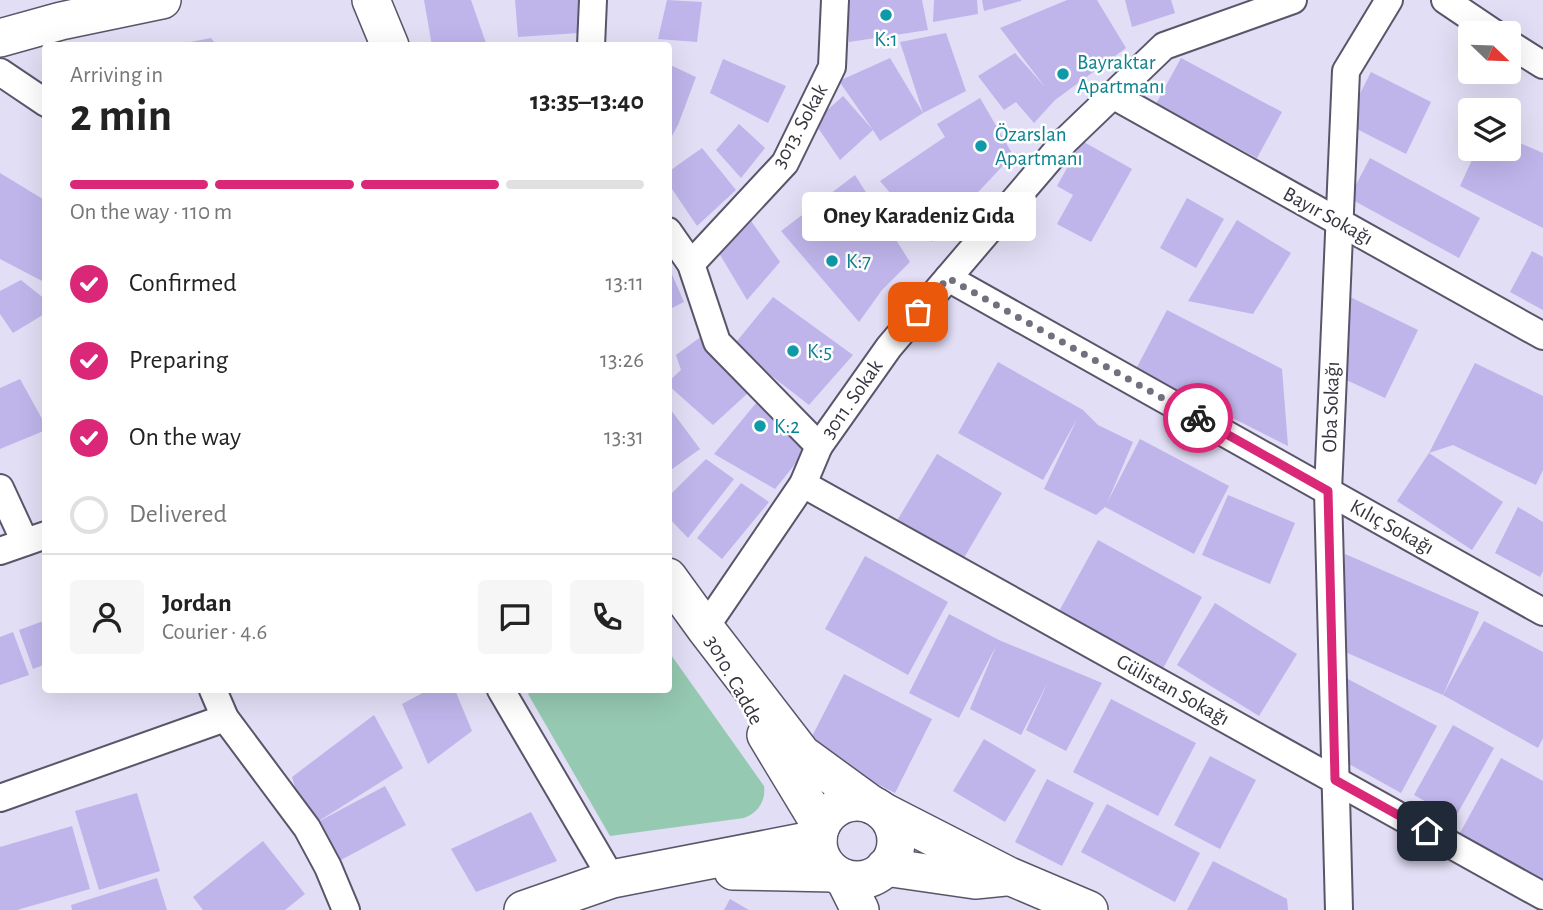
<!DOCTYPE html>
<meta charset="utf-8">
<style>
:root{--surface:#fff;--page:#f6f6f6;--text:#222;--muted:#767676;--line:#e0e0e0;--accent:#db2777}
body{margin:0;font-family:"Alegreya Sans",sans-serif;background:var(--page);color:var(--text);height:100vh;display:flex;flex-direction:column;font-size:26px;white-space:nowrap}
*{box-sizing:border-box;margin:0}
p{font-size:23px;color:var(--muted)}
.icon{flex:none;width:38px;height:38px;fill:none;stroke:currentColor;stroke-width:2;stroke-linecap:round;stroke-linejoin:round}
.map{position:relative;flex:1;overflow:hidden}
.details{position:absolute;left:42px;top:42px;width:630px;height:651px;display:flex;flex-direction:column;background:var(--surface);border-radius:7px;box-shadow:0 7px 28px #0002}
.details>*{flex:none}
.needle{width:46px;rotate:113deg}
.fabs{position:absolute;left:1458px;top:21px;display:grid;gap:14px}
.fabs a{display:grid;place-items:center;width:63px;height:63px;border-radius:7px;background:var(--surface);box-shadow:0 7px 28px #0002;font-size:35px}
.pin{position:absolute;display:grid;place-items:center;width:60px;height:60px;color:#fff;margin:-30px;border-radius:14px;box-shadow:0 4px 10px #0006}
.courier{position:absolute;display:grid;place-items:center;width:70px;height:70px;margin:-35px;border:5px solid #db2777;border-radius:50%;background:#fff;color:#222;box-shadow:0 2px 9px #0007}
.bubble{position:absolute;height:49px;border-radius:7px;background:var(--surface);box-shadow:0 7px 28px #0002;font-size:23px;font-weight:700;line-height:49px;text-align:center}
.overview em{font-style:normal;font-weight:700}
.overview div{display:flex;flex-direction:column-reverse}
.overview{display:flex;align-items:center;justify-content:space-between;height:119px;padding:0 28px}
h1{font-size:46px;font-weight:700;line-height:52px}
.bar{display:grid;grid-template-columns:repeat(4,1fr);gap:10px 7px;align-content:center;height:84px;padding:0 28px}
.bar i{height:9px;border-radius:5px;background:var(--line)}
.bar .on{background:var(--accent)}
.bar p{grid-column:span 4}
.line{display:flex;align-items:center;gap:18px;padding:0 28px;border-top:2px solid var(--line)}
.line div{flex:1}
.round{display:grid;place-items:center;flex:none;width:74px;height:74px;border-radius:7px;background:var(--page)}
ol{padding:0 28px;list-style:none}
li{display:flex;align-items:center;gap:21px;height:77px}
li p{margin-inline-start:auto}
li .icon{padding:7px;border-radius:50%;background:var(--accent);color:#fff;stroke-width:4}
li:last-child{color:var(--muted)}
li i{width:38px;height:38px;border:4px solid var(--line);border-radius:50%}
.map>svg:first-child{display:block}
.green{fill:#96c9b1}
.building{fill:#bfb5eb}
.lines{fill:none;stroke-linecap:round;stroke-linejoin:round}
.street-casing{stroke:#5a566a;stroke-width:30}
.secondary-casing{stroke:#5a566a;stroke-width:40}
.street{stroke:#fff;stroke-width:26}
.secondary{stroke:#fff;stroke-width:37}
.done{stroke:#72707e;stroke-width:7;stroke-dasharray:0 12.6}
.route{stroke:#db2777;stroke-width:9}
.culture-dot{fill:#0f9aa8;stroke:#fff;stroke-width:2.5}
.labels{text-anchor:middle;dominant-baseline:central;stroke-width:5;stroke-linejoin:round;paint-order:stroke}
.culture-label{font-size:21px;fill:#0d838f;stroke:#fff;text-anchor:start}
.street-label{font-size:21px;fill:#36353e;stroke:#fff}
</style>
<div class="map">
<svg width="1543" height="910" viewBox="0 0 1543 910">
<rect width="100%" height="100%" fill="#e2def5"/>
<path class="green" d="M669,652L764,786C766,801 758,813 744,818L610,836L528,694L535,690H668Z"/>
<g class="building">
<polygon points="424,0 471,0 487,46 432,46"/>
<polygon points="515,0 582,0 579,33 518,37"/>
<polygon points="667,0 702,2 697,42 658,39"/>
<polygon points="846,0 922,0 928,30 849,42"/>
<polygon points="934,0 977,0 978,14 933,22"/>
<polygon points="982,0 1021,0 1021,1 984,11"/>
<polygon points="1067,0 1097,0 1126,48 1055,100 1034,123 1016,102 1004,110 978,76 1015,53 1045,87 1000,28"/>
<polygon points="1125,0 1171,0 1175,13 1132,27"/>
<polygon points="946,33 966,91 923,113 900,42"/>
<polygon points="211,38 217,46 180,46 180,44"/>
<polygon points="890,58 923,113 880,141 873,130 840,160 814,122 843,96 873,130 839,81"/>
<polygon points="1181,58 1282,112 1257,158 1156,104"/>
<polygon points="723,59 786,86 768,123 710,93"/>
<polygon points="668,64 696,77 678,125 668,143"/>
<polygon points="1371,72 1431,102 1406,154 1345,123"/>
<polygon points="980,98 1013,155 965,206 970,212 932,242 880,181 945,137 937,124"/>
<polygon points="739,124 765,148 741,178 716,150"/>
<polygon points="1508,138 1543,153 1543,228 1460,186 1477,149 1508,149"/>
<polygon points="1082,141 1132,169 1091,242 1057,224 1073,195 1057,186"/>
<polygon points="702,148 736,190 697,226 668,183 668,172"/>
<polygon points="1370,158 1480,218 1459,258 1349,198"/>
<polygon points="0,173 46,201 46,283 0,259"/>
<polygon points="855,175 910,262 882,290 859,322 781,231"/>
<polygon points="1187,198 1224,219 1196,268 1160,248"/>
<polygon points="749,218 780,262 747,300 716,248"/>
<polygon points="1237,220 1291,253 1253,314 1188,301"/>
<polygon points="1532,251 1543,257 1543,310 1510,292"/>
<polygon points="668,265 684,302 668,310"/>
<polygon points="21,280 46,300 46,313 13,333 0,314 0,291"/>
<polygon points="1346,295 1418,330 1385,398 1340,377"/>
<polygon points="773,297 853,355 809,405 733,346"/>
<polygon points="1167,310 1282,369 1288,446 1136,369"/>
<polygon points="702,336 749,392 713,425 668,385 668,382 681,370 676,355"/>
<polygon points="998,362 1083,410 1098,425 1133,442 1107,503 1140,439 1229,486 1194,554 1105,507 1096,515 1044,489 1077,419 1043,480 958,433"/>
<polygon points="1475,363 1543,396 1543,470 1536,485 1453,445 1429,453"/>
<polygon points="20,379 46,426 46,430 0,449 0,388"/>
<polygon points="756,403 808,448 775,489 714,454"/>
<polygon points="668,406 700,449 668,472"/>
<polygon points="1429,453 1503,502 1472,550 1397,501"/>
<polygon points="937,454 1002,493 961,563 895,524"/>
<polygon points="706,459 734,479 688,538 668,517 668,497"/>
<polygon points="741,483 769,502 722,559 697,538"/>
<polygon points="1228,495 1295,523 1270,584 1202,555"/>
<polygon points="1518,507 1543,522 1543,571 1540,577 1495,553"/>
<polygon points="1098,540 1202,597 1161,672 1057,615"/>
<polygon points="1345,554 1479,612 1443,695 1343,651"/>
<polygon points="865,556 948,602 908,675 825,629"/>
<polygon points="1215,603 1297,654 1259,716 1177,665"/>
<polygon points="949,614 999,640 1102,683 1066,751 1026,730 1048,682 1021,735 970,709 996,646 959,718 909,693"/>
<polygon points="46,620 46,664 33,669 19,630"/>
<polygon points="1484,621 1543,652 1543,738 1538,748 1443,695"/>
<polygon points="13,632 29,675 0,685 0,637"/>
<polygon points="844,674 932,719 895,793 806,748"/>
<polygon points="1348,679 1437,726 1401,793 1349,764"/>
<polygon points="428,690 455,690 472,731 428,764 402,704"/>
<polygon points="1111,699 1196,743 1158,816 1073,772"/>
<polygon points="374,715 403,768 314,824 385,786 406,825 328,867 307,828 292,777"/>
<polygon points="1453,725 1494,748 1455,818 1414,795"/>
<polygon points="984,739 1036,770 1005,822 953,791"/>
<polygon points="1210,756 1256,780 1220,849 1174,825"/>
<polygon points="1501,758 1543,781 1543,879 1460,833"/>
<polygon points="1047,779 1094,803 1062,866 1015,842"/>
<polygon points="137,793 160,871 99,890 75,811"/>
<polygon points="1107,804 1200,853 1175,902 1081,852"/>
<polygon points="531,812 557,861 476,892 451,849"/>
<polygon points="72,826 90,889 17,910 0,910 0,847"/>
<polygon points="263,841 305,894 285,910 203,910 193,897"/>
<polygon points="1213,861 1287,899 1288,910 1187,910"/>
<polygon points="157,878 167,910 72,910 71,905"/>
<polygon points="730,899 749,910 724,910"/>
</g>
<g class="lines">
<g class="street-casing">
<g id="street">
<polyline points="1445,0 1494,33"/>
<polyline points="1508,43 1543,65"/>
<polyline points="591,46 593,0"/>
<polyline points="0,72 46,103"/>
<polyline points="1114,96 1543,336"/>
<polyline points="668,231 691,264 717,342 819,446"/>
<polyline points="691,264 785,163 832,67 835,0"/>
<polyline points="948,278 1543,612"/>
<polyline points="803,484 1543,896"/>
<polyline points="0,488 25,542"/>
<polyline points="0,551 46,535"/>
<polyline points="705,628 803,484 819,446 889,347 1065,141 1164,46 1293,0"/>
<polyline points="213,690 225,718 307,828 328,867 346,910"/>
<polyline points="501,690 612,879"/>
<polyline points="0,798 225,718"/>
<polyline points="1339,910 1328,491 1346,71 1389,0"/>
</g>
</g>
<g class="secondary-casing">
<g id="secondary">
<polyline points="371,0 390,46"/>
<polyline points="0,38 61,21 162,0"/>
<polyline points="668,577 705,628 802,754 872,805"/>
<polyline points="766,735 821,826"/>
<circle cx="857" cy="841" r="39"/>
<polyline points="882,811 1009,876 1089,910"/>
<polyline points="885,867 975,880 1005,877"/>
<polyline points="733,871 834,873"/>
<polyline points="844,878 860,910"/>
<polyline points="523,910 612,879 818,839"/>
</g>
</g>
<use href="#street" class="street"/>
<use href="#secondary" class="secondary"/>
</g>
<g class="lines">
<polyline class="done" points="918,312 948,278 1198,418"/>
<polyline class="route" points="1198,418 1328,491 1335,780 1427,831"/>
</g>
<g class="culture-dot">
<circle cx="886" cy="15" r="7"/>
<circle cx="1063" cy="74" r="7"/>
<circle cx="981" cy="146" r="7"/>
<circle cx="832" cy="261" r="7"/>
<circle cx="793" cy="351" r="7"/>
<circle cx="760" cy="426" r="7"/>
</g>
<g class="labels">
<g class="culture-label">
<text x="886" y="39" text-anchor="middle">K:1</text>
<text x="1077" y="62">Bayraktar<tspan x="1077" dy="24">Apartmanı</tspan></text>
<text x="995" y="134">Özarslan<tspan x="995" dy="24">Apartmanı</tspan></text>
<text x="846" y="261">K:7</text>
<text x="807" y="351">K:5</text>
<text x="774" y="426">K:2</text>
</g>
<g class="street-label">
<text transform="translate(800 126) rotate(-61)">3013. Sokak</text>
<text transform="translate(1328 216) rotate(29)">Bayır Sokağı</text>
<text transform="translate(852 399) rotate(-55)">3011. Sokak</text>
<text transform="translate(1331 407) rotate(-88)">Oba Sokağı</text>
<text transform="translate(1392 527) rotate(29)">Kılıç Sokağı</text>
<text transform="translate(734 680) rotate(61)">3010. Cadde</text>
<text transform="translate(1173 690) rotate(29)">Gülistan Sokağı</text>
</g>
</g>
</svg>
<div class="fabs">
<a><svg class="needle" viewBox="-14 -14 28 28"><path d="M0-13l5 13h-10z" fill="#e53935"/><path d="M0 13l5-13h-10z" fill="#767676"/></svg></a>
<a><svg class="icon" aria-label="layers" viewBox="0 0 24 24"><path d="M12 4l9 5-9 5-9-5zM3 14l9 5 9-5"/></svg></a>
</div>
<div class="pin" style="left:918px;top:312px;background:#ea580c"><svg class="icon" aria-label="bag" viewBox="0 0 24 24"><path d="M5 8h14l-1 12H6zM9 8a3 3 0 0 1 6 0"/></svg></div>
<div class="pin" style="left:1427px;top:831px;background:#1f2937"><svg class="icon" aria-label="home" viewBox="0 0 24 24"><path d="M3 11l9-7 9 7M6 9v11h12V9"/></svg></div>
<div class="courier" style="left:1198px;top:418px"><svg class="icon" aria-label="bike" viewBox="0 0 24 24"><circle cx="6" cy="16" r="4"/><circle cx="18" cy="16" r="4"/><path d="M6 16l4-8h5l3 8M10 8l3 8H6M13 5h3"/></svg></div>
<div class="bubble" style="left:802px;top:192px;width:234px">Oney Karadeniz Gıda</div>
<section class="details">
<div class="overview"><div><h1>2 min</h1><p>Arriving in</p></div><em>13:35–13:40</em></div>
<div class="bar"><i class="on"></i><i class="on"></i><i class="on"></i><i></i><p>On the way · 110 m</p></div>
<ol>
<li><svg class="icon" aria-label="check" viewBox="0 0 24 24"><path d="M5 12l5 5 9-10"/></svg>Confirmed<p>13:11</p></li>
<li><svg class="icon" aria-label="check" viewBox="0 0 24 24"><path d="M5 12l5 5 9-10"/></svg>Preparing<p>13:26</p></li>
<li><svg class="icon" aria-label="check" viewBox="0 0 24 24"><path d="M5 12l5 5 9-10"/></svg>On the way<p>13:31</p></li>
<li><i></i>Delivered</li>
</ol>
<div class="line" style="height:126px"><a class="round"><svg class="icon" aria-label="person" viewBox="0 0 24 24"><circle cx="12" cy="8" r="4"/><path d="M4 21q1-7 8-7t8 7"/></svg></a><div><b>Jordan</b><p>Courier · 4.6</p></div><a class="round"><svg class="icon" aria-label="chat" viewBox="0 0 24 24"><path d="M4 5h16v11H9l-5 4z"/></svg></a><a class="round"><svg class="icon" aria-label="phone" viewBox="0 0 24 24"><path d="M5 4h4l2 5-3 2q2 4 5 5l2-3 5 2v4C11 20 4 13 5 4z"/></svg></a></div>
</section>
</div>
